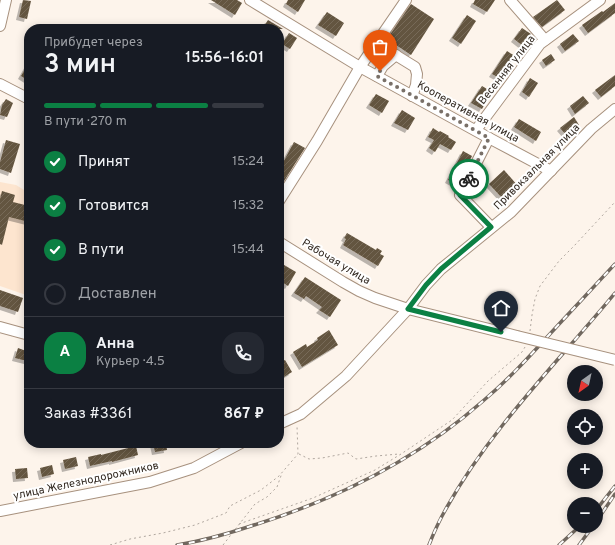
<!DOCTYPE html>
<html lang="ru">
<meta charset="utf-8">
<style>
:root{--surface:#171b24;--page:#242831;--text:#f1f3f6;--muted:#9ea1a6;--line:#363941;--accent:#0b8043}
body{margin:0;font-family:Overpass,sans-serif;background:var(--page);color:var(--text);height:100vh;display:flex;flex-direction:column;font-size:15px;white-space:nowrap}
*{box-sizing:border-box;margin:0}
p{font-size:13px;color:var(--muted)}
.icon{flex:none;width:22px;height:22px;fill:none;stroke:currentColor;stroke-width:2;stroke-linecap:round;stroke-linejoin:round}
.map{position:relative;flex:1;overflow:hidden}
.drawer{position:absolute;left:24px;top:24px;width:260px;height:424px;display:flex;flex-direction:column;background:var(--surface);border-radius:16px;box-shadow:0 2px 10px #0003}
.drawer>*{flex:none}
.needle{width:26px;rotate:213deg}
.fabs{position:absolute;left:567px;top:365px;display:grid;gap:8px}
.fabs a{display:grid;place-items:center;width:36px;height:36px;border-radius:50%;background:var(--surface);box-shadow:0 2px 10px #0003;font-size:20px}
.pin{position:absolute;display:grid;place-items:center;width:34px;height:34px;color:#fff;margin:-41px -17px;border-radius:50% 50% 50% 0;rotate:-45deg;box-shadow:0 0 4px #0007}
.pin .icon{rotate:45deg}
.courier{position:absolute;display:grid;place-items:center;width:40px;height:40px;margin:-20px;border:3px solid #0b8043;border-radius:50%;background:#fff;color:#222;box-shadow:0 1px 5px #0007}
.overview em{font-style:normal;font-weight:600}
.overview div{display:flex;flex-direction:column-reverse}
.overview{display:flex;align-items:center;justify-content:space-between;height:68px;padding:0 20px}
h1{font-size:26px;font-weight:600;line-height:30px}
.bar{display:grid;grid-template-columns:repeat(4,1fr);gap:6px 4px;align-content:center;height:48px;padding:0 20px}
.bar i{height:5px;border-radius:3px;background:var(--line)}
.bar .current{background:var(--accent)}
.bar p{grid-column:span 4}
.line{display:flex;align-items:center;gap:10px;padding:0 20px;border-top:1px solid var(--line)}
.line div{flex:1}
.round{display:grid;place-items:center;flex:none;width:42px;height:42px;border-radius:16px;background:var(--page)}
ol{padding:0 20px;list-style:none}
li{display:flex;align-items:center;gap:12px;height:44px}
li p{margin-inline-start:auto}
li .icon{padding:4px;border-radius:50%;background:var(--accent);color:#fff;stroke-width:4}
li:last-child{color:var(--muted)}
li i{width:22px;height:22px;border:2px solid var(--line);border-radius:50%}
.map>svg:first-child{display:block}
.built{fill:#fde5cf}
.building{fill:url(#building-hatch);filter:url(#shadow)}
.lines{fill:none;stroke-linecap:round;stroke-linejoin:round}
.minor-casing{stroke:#a7917e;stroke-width:12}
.path{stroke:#b0a79f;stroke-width:1;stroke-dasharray:2 3;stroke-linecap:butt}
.minor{stroke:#fff;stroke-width:10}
.rail-casing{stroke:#71685f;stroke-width:3.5}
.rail{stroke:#fff;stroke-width:2;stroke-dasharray:6;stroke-linecap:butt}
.minor-bridge-casing{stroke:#a7917e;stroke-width:12;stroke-linecap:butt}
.minor-bridge{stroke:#fff;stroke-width:10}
.done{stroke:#797068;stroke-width:4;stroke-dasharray:0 7.2}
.route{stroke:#0b8043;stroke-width:5}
.labels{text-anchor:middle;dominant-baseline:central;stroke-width:4;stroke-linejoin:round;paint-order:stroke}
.street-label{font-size:11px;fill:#322921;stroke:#fff}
</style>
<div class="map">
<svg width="615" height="545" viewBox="0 0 615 545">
<defs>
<pattern id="building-hatch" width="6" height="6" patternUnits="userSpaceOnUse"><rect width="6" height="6" fill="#64553f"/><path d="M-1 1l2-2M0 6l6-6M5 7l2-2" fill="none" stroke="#776a58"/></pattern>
<filter id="shadow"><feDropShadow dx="-3" dy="3" stdDeviation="0" flood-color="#0004"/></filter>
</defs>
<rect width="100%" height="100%" fill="#fdf4eb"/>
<polygon class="built" points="0,182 16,185 29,193 29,296 0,286"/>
<g class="building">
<polygon points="23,0 31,1 27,19 19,17"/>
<polygon points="211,0 237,0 242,3 235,15"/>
<polygon points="288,0 305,0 298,12 286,4"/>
<polygon points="475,0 495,0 487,12 473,4"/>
<polygon points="557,0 565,10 542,27 533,17"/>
<polygon points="615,3 615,13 588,33 582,25 602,11 603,12"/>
<polygon points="411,4 434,19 411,55 387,39"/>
<polygon points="327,12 344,23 336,36 318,25"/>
<polygon points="467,15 476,21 461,44 452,38"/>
<polygon points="268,20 283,29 262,29"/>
<polygon points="522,28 531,34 523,46 514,39"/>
<polygon points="289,33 297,38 290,49 282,44"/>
<polygon points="573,34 579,41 565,51 560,44"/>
<polygon points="507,51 515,56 501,79 492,74"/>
<polygon points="551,54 555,60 546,66 542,60"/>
<polygon points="29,62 29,81 21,76"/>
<polygon points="615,75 615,86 601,97 595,90"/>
<polygon points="530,78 538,83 529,97 522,92"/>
<polygon points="482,86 492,92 482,109 471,103"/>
<polygon points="376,94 389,101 382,113 369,105"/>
<polygon points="583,96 589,103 575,114 570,106"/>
<polygon points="6,99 13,103 7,117 0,115 2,105"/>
<polygon points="402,110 415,118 408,130 394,123"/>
<polygon points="574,117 579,125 566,135 560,128"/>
<polygon points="519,119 541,132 536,141 514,127"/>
<polygon points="433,128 439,132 440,131 449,136 448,137 456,142 451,150 440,144 435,152 429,148 434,140 428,137"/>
<polygon points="6,140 20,144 11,173 0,169 0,162"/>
<polygon points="294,142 305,148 281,186 279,185 279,170"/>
<polygon points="463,151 472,156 457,185 448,180"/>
<polygon points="504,170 518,186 503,199 489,184"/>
<polygon points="2,191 15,195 13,202 29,206 29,222 9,217 2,245 0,244 0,199"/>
<polygon points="347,233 376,250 377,248 382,251 380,254 384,256 378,266 343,245 346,239 344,238"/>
<polygon points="279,262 296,272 288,286 279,280"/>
<polygon points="305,277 341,300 330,317 319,310 322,307 306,296 304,299 294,293"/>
<polygon points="0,290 23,298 18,312 0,306"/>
<polygon points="329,330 338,345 302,367 293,352 306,344 307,347 318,340 317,338"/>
<polygon points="18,348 29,352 27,361 15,358"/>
<polygon points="285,360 292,372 279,380 279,363"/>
<polygon points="153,443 166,443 167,450 155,452"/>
<polygon points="136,446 138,455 112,462 112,461 90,466 88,457 101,454 101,455"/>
<polygon points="76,457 78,466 65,469 63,460"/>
<polygon points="52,465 54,474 42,477 40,468"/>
<polygon points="27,468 28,478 16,479 15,469"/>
</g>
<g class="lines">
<g class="minor-casing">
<g id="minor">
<polyline points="250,0 360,67 489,138 551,171"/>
<polyline points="510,0 545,40"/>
<polyline points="0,26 6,0"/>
<polyline points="376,43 415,67 417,74 416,85 412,96"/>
<polyline points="377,76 383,66 396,55"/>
<polyline points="0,84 29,99"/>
<polyline points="476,130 540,44 600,0"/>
<polyline points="489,138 460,195 491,227"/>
<polyline points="279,201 317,141 360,67 406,0"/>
<polyline points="279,242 343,282 359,291 375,298 408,309 517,336"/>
<polyline points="0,327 29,335"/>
<polyline points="279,424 301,414 346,376 408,309 426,285 441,269 511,212 591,129 615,109"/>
<polyline points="0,511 150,482 194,468 241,443"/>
</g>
</g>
<g class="path">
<polyline points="530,331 532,315 535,299 540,286 559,261 574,246 615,202"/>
<polyline points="299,454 309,459 322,458 348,453 356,459 376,456 399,454"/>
<polyline points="239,524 313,498 375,470 401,454 452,420 488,381 522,352 525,347"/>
<polyline points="110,545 130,539 163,533 195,525 226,513 230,506 261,490 279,476 298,454 297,426"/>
<polyline points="223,545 255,504 267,497 277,487 282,473"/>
</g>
<use href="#minor" class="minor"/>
<g class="rail-casing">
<g id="rail">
<polyline points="596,510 615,486"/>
<polyline points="596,522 615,494"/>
<path d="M177,545C202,541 227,534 251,526C335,500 416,460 483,401C507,381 528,358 549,335C571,311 593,288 615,264"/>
<path d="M429,545C434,532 440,519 447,507C491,428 558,362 615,293"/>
<polyline points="559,545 580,526"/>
<polyline points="579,545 593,526"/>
</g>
</g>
<use href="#rail" class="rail"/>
<g class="minor-bridge-casing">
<polyline id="minor-bridge" points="517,336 615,360"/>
</g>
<use href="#minor-bridge" class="minor-bridge"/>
</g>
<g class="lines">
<polyline class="done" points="380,71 377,76 489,138 469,179"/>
<polyline class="route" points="469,179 460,195 491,227 441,269 426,285 408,309 501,332"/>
</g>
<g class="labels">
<g class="street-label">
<text transform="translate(507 70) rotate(-52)">Весенняя улица</text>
<text transform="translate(468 112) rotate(29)">Кооперативная улица</text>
<text transform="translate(537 167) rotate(-45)">Привокзальная улица</text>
<text transform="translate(336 262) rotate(31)">Рабочая улица</text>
<text transform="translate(86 481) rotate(-12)">улица Железнодорожников</text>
</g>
</g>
</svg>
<div class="fabs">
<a><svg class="needle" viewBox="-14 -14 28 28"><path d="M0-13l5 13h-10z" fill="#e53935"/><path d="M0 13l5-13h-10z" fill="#9ea1a6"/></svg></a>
<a><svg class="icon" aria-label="locate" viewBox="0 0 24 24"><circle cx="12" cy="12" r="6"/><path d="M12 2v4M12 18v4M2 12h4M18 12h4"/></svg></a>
<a>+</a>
<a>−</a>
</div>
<div class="pin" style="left:380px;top:71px;background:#ea580c"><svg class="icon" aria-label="bag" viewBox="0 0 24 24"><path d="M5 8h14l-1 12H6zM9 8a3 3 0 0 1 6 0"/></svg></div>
<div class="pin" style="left:501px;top:332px;background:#1f2937"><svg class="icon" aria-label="home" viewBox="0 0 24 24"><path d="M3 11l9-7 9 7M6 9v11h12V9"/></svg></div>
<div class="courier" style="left:469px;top:179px"><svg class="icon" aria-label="bike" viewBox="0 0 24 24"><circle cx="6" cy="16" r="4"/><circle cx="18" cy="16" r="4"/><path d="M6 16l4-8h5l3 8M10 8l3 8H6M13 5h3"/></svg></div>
<section class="drawer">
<div class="overview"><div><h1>3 мин</h1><p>Прибудет через</p></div><em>15:56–16:01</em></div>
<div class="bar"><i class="current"></i><i class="current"></i><i class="current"></i><i></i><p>В пути · 270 m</p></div>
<ol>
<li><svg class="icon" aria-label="check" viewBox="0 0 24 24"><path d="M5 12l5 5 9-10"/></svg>Принят<p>15:24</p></li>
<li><svg class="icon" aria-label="check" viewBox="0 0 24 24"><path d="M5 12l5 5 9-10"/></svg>Готовится<p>15:32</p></li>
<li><svg class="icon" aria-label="check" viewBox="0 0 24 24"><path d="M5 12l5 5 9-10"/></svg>В пути<p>15:44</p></li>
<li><i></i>Доставлен</li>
</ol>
<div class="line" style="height:72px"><b class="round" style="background:var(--accent);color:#fff">А</b><div><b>Анна</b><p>Курьер · 4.5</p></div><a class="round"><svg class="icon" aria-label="phone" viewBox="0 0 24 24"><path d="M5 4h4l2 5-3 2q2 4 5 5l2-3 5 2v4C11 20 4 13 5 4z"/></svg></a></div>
<div class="line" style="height:52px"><div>Заказ #3361</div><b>867 ₽</b></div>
</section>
</div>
